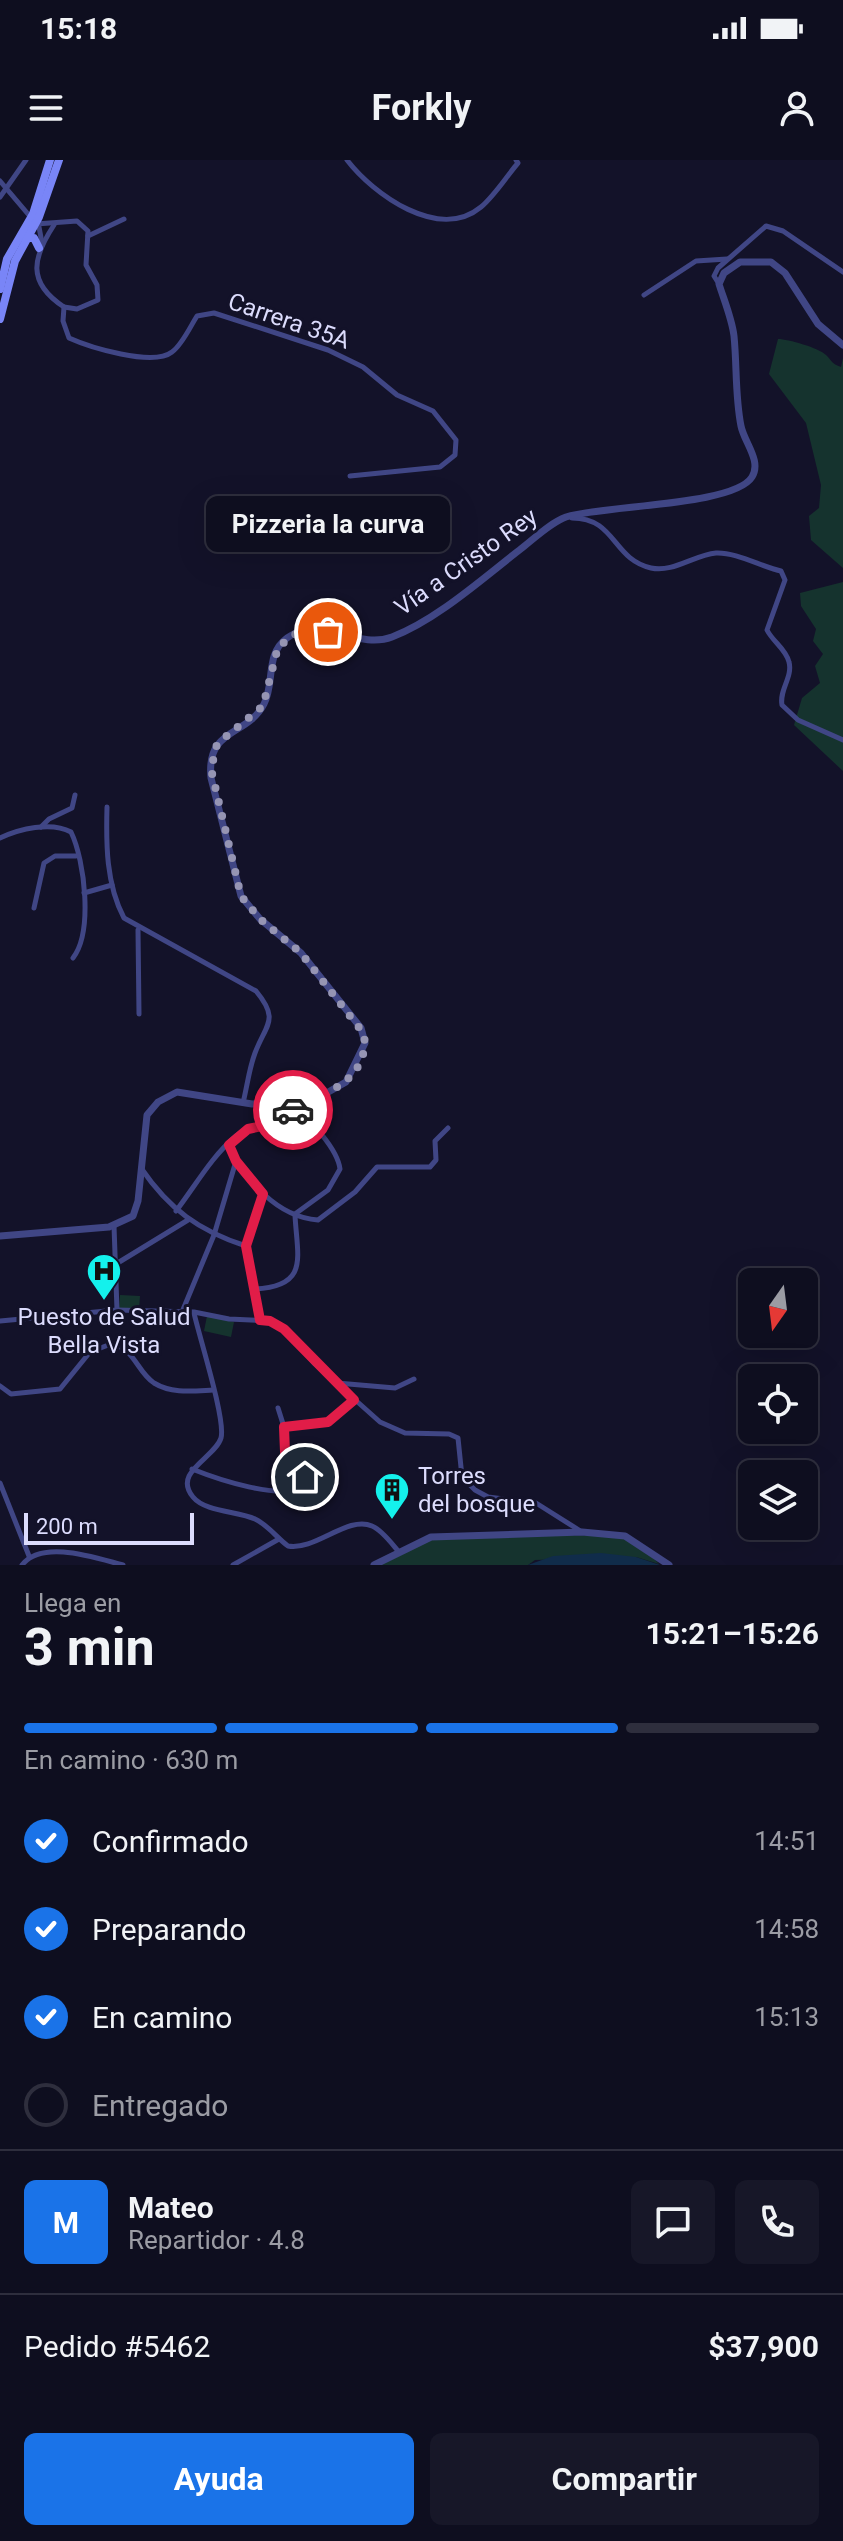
<!DOCTYPE html>
<html lang="es">
<meta charset="utf-8">
<style>
:root{--surface:#0e0e1f;--page:#171728;--text:#f1f3f6;--muted:#9b9ca4;--line:#2e2e3d;--accent:#1a73e8}
body{margin:0;font-family:Roboto,sans-serif;background:var(--page);color:var(--text);height:100vh;display:flex;flex-direction:column;font-size:30px;white-space:nowrap}
*{box-sizing:border-box;margin:0}
p{font-size:26px;color:var(--muted)}
.icon{flex:none;width:44px;height:44px;fill:none;stroke:currentColor;stroke-width:2;stroke-linecap:round;stroke-linejoin:round}
.map{position:relative;height:1405px;overflow:hidden}
.sheet{display:flex;flex-direction:column;background:var(--surface);flex:1}
.sheet>*{flex:none}
.needle{width:52px;rotate:194deg}
.controls{position:absolute;left:738px;top:1108px;display:grid;gap:16px}
.controls a{display:grid;place-items:center;width:80px;height:80px;border-radius:12px;background:var(--surface);box-shadow:0 8px 32px #0002,0 0 0 2px var(--line);font-size:40px}
.scale{position:absolute;left:24px;bottom:20px;width:170px;box-sizing:border-box;padding-left:8px;border:4px solid #dcdcfd;border-top:0;font-size:22px;line-height:28px;white-space:nowrap;color:#dcdcfd;-webkit-text-stroke:6px #131229;paint-order:stroke}
.pin{position:absolute;display:grid;place-items:center;width:68px;height:68px;color:#fff;margin:-34px;border:4px solid #fff;border-radius:50%;box-shadow:0 2px 8px #0007}
.courier{position:absolute;display:grid;place-items:center;width:80px;height:80px;margin:-40px;border:6px solid #e11d48;border-radius:50%;background:#fff;color:#222;box-shadow:0 2px 10px #0007}
.bubble{position:absolute;height:56px;border-radius:12px;background:var(--surface);box-shadow:0 8px 32px #0002,0 0 0 2px var(--line);font-size:26px;font-weight:700;line-height:56px;text-align:center}
.head em{font-style:normal;font-weight:700}
.head div{display:flex;flex-direction:column-reverse}
.head{display:flex;align-items:center;justify-content:space-between;height:136px;padding:0 24px}
h1{font-size:52px;font-weight:700;line-height:60px}
.bar{display:grid;grid-template-columns:repeat(4,1fr);gap:12px 8px;align-content:center;height:96px;padding:0 24px}
.bar i{height:10px;border-radius:6px;background:var(--line)}
.bar .current{background:var(--accent)}
.bar p{grid-column:span 4}
.line{display:flex;align-items:center;gap:20px;padding:0 24px;border-top:2px solid var(--line)}
.line div{flex:1}
.round{display:grid;place-items:center;flex:none;width:84px;height:84px;border-radius:12px;background:var(--page)}
ol{padding:0 24px;list-style:none}
li{display:flex;align-items:center;gap:24px;height:88px}
li p{margin-inline-start:auto}
li .icon{padding:8px;border-radius:50%;background:var(--accent);color:#fff;stroke-width:4}
li:last-child{color:var(--muted)}
li i{width:44px;height:44px;border:4px solid var(--line);border-radius:50%}
.action{display:flex;gap:16px;margin-top:auto;padding:16px 24px}
.action a{flex:1;height:92px;border-radius:12px;background:var(--accent);color:#fff;font-size:32px;font-weight:700;line-height:92px;text-align:center}
.action a+a{background:var(--page);color:var(--text)}
.status{display:flex;justify-content:space-between;align-items:center;height:56px;padding:0 40px;background:var(--surface);direction:ltr}
.status svg{height:22px;fill:currentColor}
header{display:flex;justify-content:space-between;align-items:center;height:104px;padding:0 24px;background:var(--surface);font-size:36px;font-weight:700}
.map>svg:first-child{display:block}
.green{fill:#15332e}
.water{fill:#102c4a}
.lines{fill:none;stroke-linecap:round;stroke-linejoin:round}
.minor{stroke:#404685;stroke-width:5}
.tertiary{stroke:#404685;stroke-width:7}
.secondary{stroke:#7985f7;stroke-width:8}
.done{stroke:#9695b3;stroke-width:8;stroke-dasharray:0 14.4}
.route{stroke:#e11d48;stroke-width:10}
.labels{text-anchor:middle;dominant-baseline:central;stroke-width:6;stroke-linejoin:round;paint-order:stroke}
.street-label{font-size:24px;fill:#dcdcfd;stroke:#131229}
.poi-label{font-size:24px;fill:#dcdcfd;stroke:#131229}
</style>
<div class="status"><b>15:18</b><svg viewBox="0 0 49 12"><path d="M0 12V9h3v3zM5 12V6h3v6zM10 12V3h3v9zM15 12V0h3v12zM26 1h20v11H26zM47 4h2v5h-2z"/></svg></div>
<header><svg class="icon" aria-label="menu" viewBox="0 0 24 24"><path d="M4 6h16M4 12h16M4 18h16"/></svg>Forkly<svg class="icon" aria-label="person" viewBox="0 0 24 24"><circle cx="12" cy="8" r="4"/><path d="M4 21q1-7 8-7t8 7"/></svg></header>
<div class="map">
<svg width="843" height="1405" viewBox="0 0 843 1405">
<rect width="100%" height="100%" fill="#131229"/>
<g class="green">
<path d="M778,179C788,179 819,188 826,195C832,201 832,204 841,207L843,198V408L811,380L809,356L819,348L821,325L806,263L769,214Z"/>
<polygon points="843,422 843,611 794,565 802,538 820,523 815,506 823,494 813,481 816,469 801,446 800,433"/>
<polygon points="120,1135 140,1136 139,1150 119,1148"/>
<polygon points="207,1156 234,1162 231,1177 204,1171"/>
<polygon points="457,1374 625,1376 642,1386 659,1404 636,1397 535,1400 528,1405 374,1405 415,1384"/>
</g>
<polygon class="water" points="601,1393 636,1397 660,1405 528,1405 553,1396"/>
<g class="lines">
<g class="minor">
<path d="M347,0C373,34 439,82 481,47C495,35 506,17 518,3L516,0"/>
<polyline points="0,21 39,67 42,83"/>
<polyline points="0,37 26,0"/>
<polyline points="36,64 77,61 88,71 86,105 97,125 98,140 77,149 64,147"/>
<path d="M54,65C33,97 26,122 64,147"/>
<polyline points="88,76 124,59"/>
<polyline points="719,124 714,116 718,108 766,66 783,71 843,112"/>
<polyline points="644,135 696,101 727,99"/>
<path d="M64,147L63,161L69,178C89,187 153,207 172,192C182,185 190,167 197,156L214,153L328,190L363,207L397,235L433,251L456,280L455,295L440,307L350,316"/>
<path d="M572,358C616,358 612,399 651,408C673,413 694,395 716,393C736,392 762,407 781,411L785,420L767,470C773,482 786,489 789,502C793,517 779,530 782,545L798,560L843,580"/>
<path d="M107,647C106,684 106,724 124,758L256,831C280,860 266,864 255,893C249,909 247,927 243,943"/>
<polyline points="41,667 49,659 72,648 75,635"/>
<path d="M0,678C19,669 51,661 71,672C85,701 93,772 73,798"/>
<polyline points="84,733 112,725"/>
<polyline points="34,748 44,703 55,696 76,696"/>
<polyline points="138,770 139,854"/>
<path d="M294,953C311,956 338,992 340,1009L328,1030L295,1054"/>
<path d="M229,985C245,1020 277,1057 318,1060L355,1032L377,1007H430L436,1000L435,981L448,968"/>
<path d="M141,1008C169,1049 199,1071 246,1086"/>
<path d="M176,1051C196,1025 211,997 236,976C253,962 281,971 294,953"/>
<polyline points="114,1066 117,1150"/>
<polyline points="116,1104 188,1060"/>
<path d="M255,1129C310,1126 297,1097 295,1055"/>
<polyline points="182,1152 214,1075 236,1001"/>
<path d="M194,1153C199,1176 226,1260 221,1278C215,1298 172,1312 193,1337C205,1352 238,1351 255,1359C268,1365 277,1378 288,1386C315,1391 348,1355 372,1366C382,1370 392,1384 399,1392"/>
<polyline points="260,1160 246,1086 263,1034"/>
<polyline points="0,1161 117,1150 194,1152 229,1159 270,1161 284,1169 315,1204 380,1262 405,1273 449,1274 458,1278 462,1317 475,1330 488,1337 536,1343 582,1372"/>
<polyline points="337,1223 395,1228 414,1219"/>
<path d="M0,1226L11,1234L60,1229L90,1192L111,1184C134,1187 137,1212 154,1223C172,1234 193,1231 213,1230"/>
<polyline points="284,1267 328,1262 354,1240"/>
<path d="M192,1309C217,1319 281,1341 304,1326L305,1317L285,1292L284,1267L278,1248"/>
<polyline points="0,1323 29,1396"/>
<path d="M22,1405C42,1379 96,1398 123,1405"/>
<polyline points="233,1405 279,1379"/>
</g>
<g class="tertiary">
<path d="M0,1076L109,1067L133,1056L138,1041L147,955L158,942L177,932L252,944L316,939L346,922L365,883L361,868L301,793L260,759L241,736L211,618C206,567 247,577 264,544C275,523 265,494 287,478C317,455 358,490 392,477C438,459 483,418 522,388C535,378 550,363 566,357C604,345 734,346 752,317C762,301 744,282 741,266C735,236 737,206 734,176C732,159 724,140 719,124L724,113L740,102H771L785,113L818,164L843,185"/>
<polyline points="374,1405 431,1377 582,1372 625,1376 669,1405"/>
</g>
<g class="secondary">
<polyline points="26,78 34,78 39,88"/>
<polyline points="0,129 7,99 33,54 50,0"/>
<polyline points="0,159 15,101 39,57 59,0"/>
</g>
</g>
<g class="lines">
<path class="done" d="M293,950L290,943C326,938 370,918 364,874L301,793L260,759L241,736L211,609L217,584L263,546L278,487L301,470L328,472"/>
<polyline class="route" points="293,950 287,961 248,969 229,985 236,1001 263,1034 246,1086 260,1160 270,1161 284,1169 354,1240 328,1262 284,1267 285,1292 305,1317"/>
</g>
<defs>
<g id="hospital-pin" transform="scale(1.8)"><path d="M0 17L-7.5 6A9.5 9.5 0 1 1 7.5 6Z" fill="#14f1ec" stroke="#131229"/><path d="M-5-5h3v3.5h4V-5h3V5h-3V1.5h-4V5h-3Z" fill="#111"/></g>
<g id="building-pin" transform="scale(1.8)"><path d="M0 17L-7.5 6A9.5 9.5 0 1 1 7.5 6Z" fill="#14f1ec" stroke="#131229"/><path d="M-4-6H4V6H1V3H-1V6H-4ZM-2.5-4.3h1.7v1.8h-1.7ZM.8-4.3h1.7v1.8H.8ZM-2.5-1h1.7V.8h-1.7ZM.8-1h1.7V.8H.8Z" fill="#111"/></g>
</defs>
<g fill-rule="evenodd">
<use href="#hospital-pin" x="104" y="1111"/>
<use href="#building-pin" x="392" y="1330"/>
</g>
<g class="labels">
<g class="street-label">
<text transform="translate(289 161) rotate(19)">Carrera 35A</text>
<text transform="translate(466 402) rotate(-35)">Vía a Cristo Rey</text>
</g>
<g class="poi-label">
<text x="104" y="1157">Puesto de Salud<tspan x="104" dy="28">Bella Vista</tspan></text>
<text x="418" y="1316" text-anchor="start">Torres<tspan x="418" dy="28">del bosque</tspan></text>
</g>
</g>
</svg>
<div class="controls">
<a><svg class="needle" viewBox="-14 -14 28 28"><path d="M0-13l5 13h-10z" fill="#e53935"/><path d="M0 13l5-13h-10z" fill="#9b9ca4"/></svg></a>
<a><svg class="icon" aria-label="locate" viewBox="0 0 24 24"><circle cx="12" cy="12" r="6"/><path d="M12 2v4M12 18v4M2 12h4M18 12h4"/></svg></a>
<a><svg class="icon" aria-label="layers" viewBox="0 0 24 24"><path d="M12 4l9 5-9 5-9-5zM3 14l9 5 9-5"/></svg></a>
</div>
<div class="scale">200 m</div>
<div class="pin" style="left:328px;top:472px;background:#ea580c"><svg class="icon" aria-label="bag" viewBox="0 0 24 24"><path d="M5 8h14l-1 12H6zM9 8a3 3 0 0 1 6 0"/></svg></div>
<div class="pin" style="left:305px;top:1317px;background:#1f2937"><svg class="icon" aria-label="home" viewBox="0 0 24 24"><path d="M3 11l9-7 9 7M6 9v11h12V9"/></svg></div>
<div class="courier" style="left:293px;top:950px"><svg class="icon" aria-label="car" viewBox="0 0 24 24"><path d="M5 17H2v-5l4-1 3-4h7l3 4 3 1v5h-3M9 17h6M6 11h13"/><circle cx="7" cy="17" r="2"/><circle cx="17" cy="17" r="2"/></svg></div>
<div class="bubble" style="left:206px;top:336px;width:244px">Pizzeria la curva</div>
</div>
<section class="sheet">
<div class="head"><div><h1>3 min</h1><p>Llega en</p></div><em>15:21–15:26</em></div>
<div class="bar"><i class="current"></i><i class="current"></i><i class="current"></i><i></i><p>En camino · 630 m</p></div>
<ol>
<li><svg class="icon" aria-label="check" viewBox="0 0 24 24"><path d="M5 12l5 5 9-10"/></svg>Confirmado<p>14:51</p></li>
<li><svg class="icon" aria-label="check" viewBox="0 0 24 24"><path d="M5 12l5 5 9-10"/></svg>Preparando<p>14:58</p></li>
<li><svg class="icon" aria-label="check" viewBox="0 0 24 24"><path d="M5 12l5 5 9-10"/></svg>En camino<p>15:13</p></li>
<li><i></i>Entregado</li>
</ol>
<div class="line" style="height:144px"><b class="round" style="background:var(--accent);color:#fff">M</b><div><b>Mateo</b><p>Repartidor · 4.8</p></div><a class="round"><svg class="icon" aria-label="chat" viewBox="0 0 24 24"><path d="M4 5h16v11H9l-5 4z"/></svg></a><a class="round"><svg class="icon" aria-label="phone" viewBox="0 0 24 24"><path d="M5 4h4l2 5-3 2q2 4 5 5l2-3 5 2v4C11 20 4 13 5 4z"/></svg></a></div>
<div class="line" style="height:104px"><div>Pedido #5462</div><b>$37,900</b></div>
<div class="action"><a>Ayuda</a><a>Compartir</a></div>
</section>
